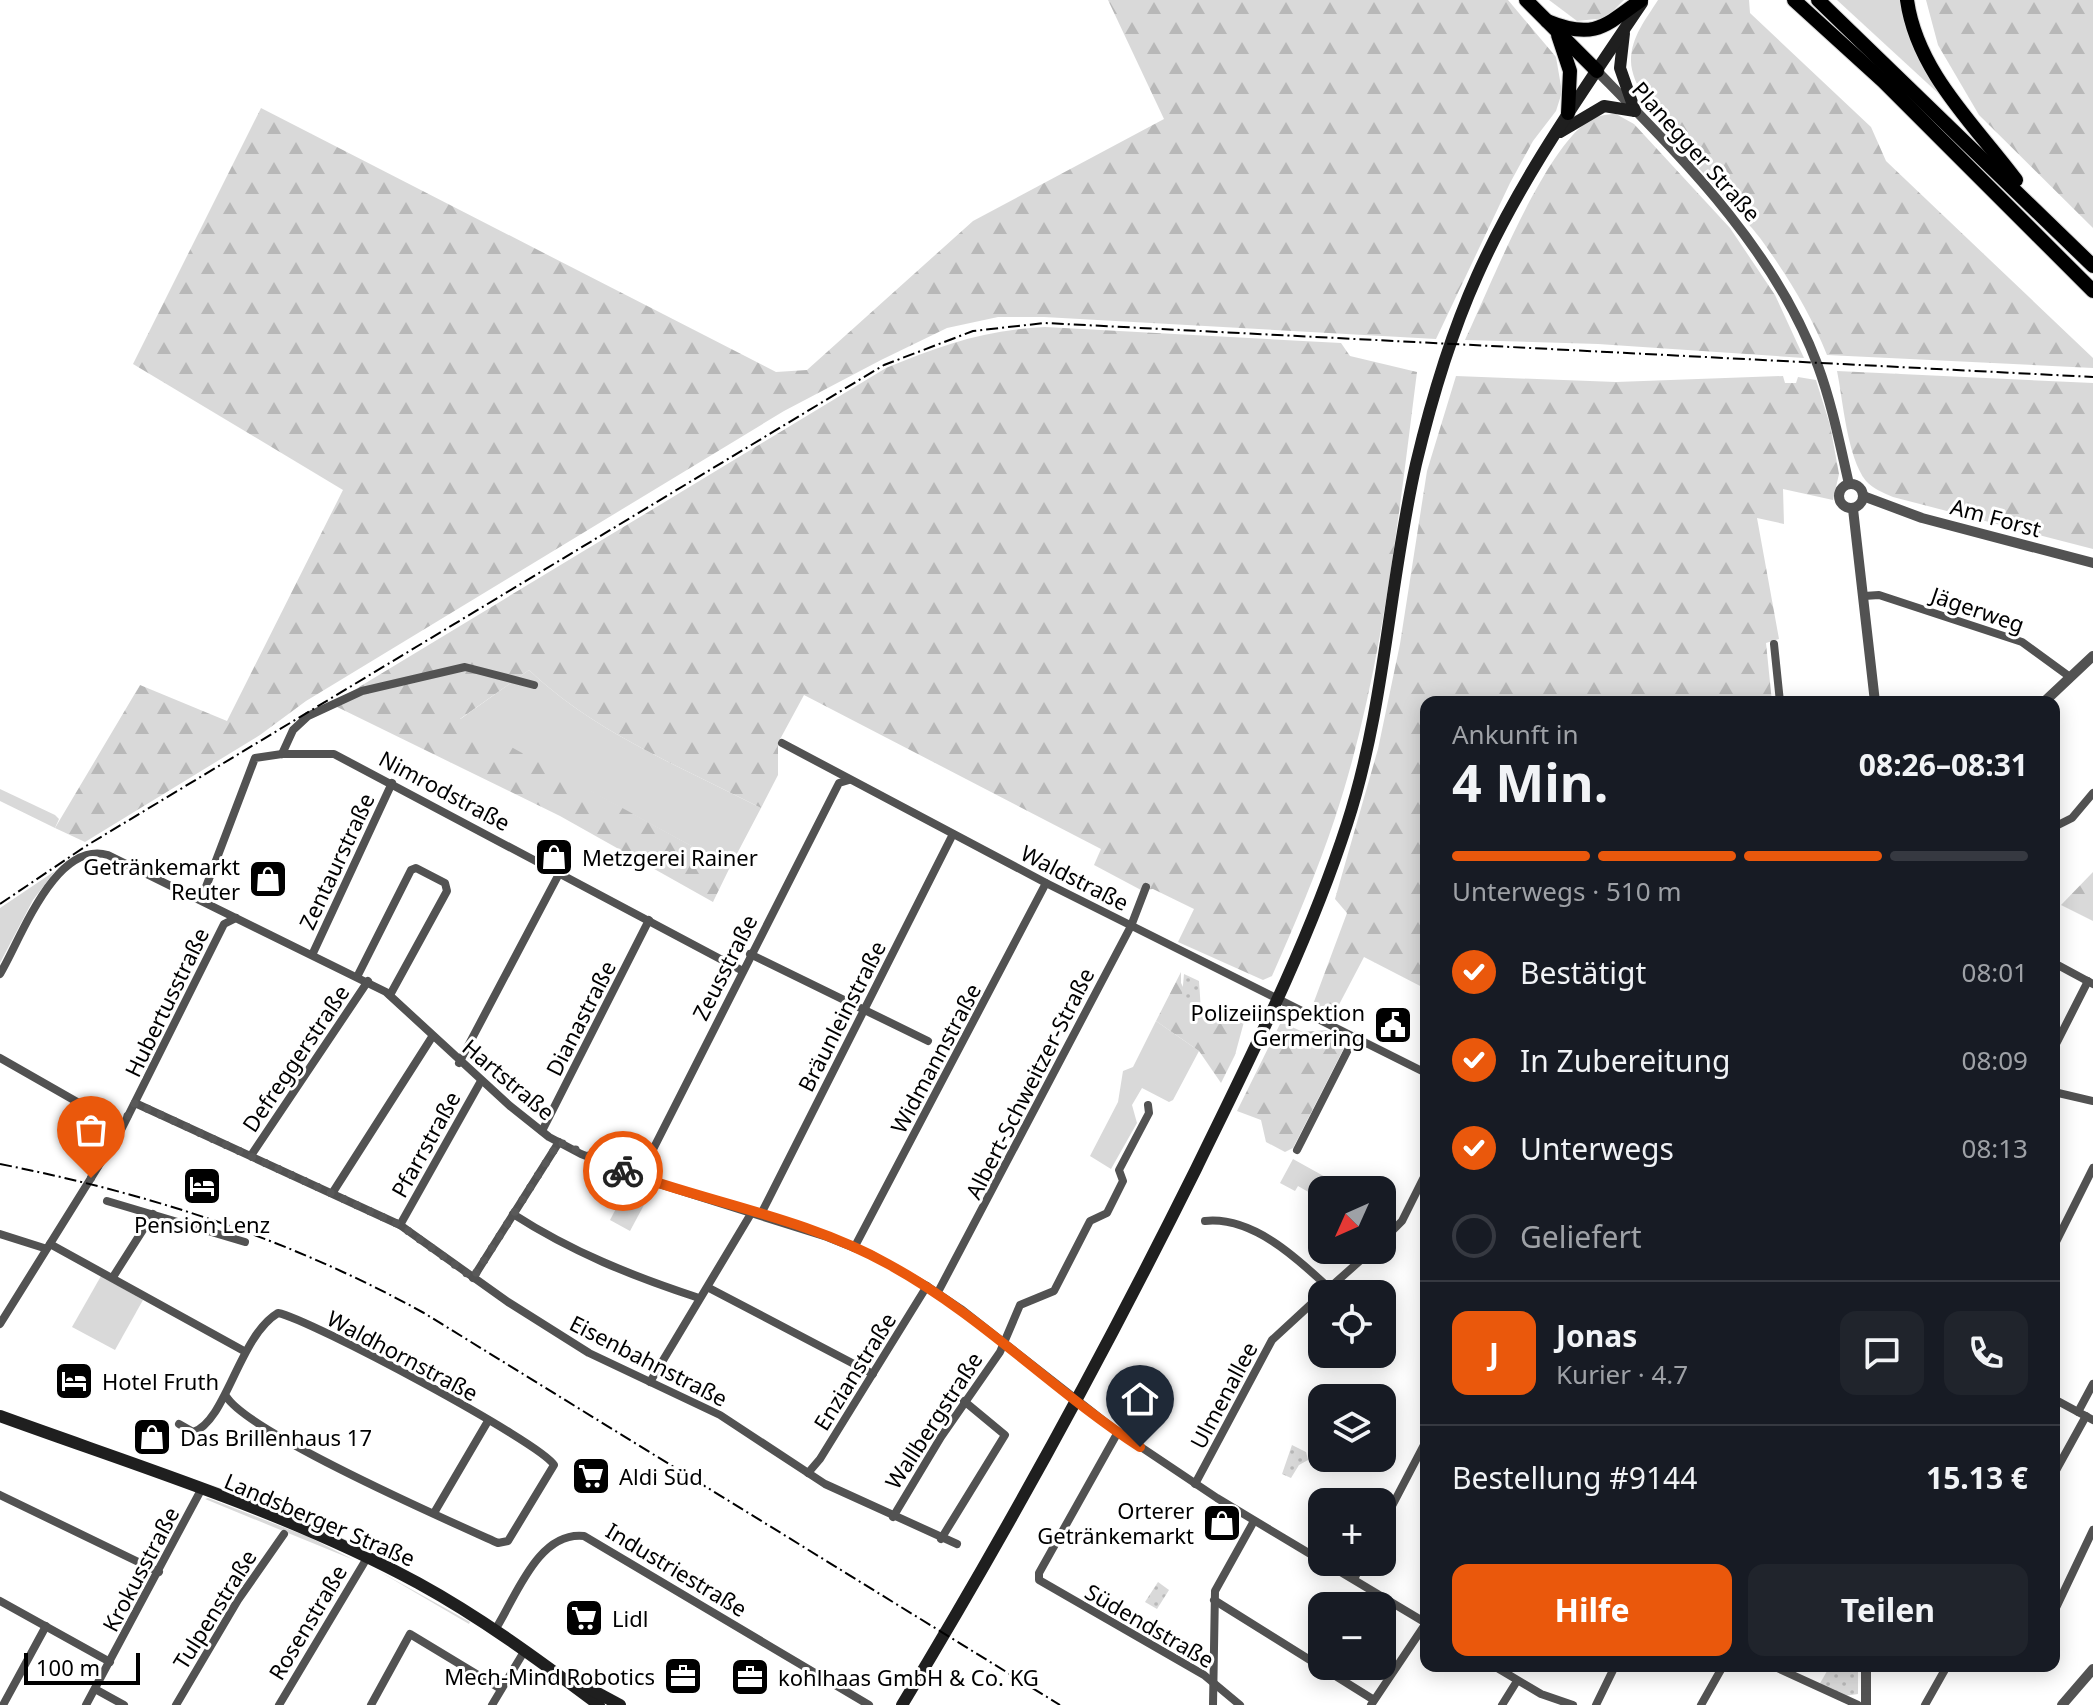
<!DOCTYPE html>
<html lang="de">
<meta charset="utf-8">
<style>
:root{--surface:#171b24;--page:#20242c;--text:#f1f3f6;--muted:#9ea1a6;--line:#363941;--accent:#ea580c}
body{margin:0;font-family:"Noto Sans",sans-serif;background:var(--page);color:var(--text);height:100vh;display:flex;flex-direction:column;font-size:30px;white-space:nowrap}
*{box-sizing:border-box;margin:0}
p{font-size:26px;color:var(--muted)}
.icon{flex:none;width:44px;height:44px;fill:none;stroke:currentColor;stroke-width:2;stroke-linecap:round;stroke-linejoin:round}
.map{position:relative;flex:1;overflow:hidden}
.details{position:absolute;left:1420px;top:696px;width:640px;height:976px;display:flex;flex-direction:column;background:var(--surface);border-radius:16px;box-shadow:0 4px 20px #0003}
.details>*{flex:none}
.needle{width:52px;rotate:225deg}
.fabs{position:absolute;left:1308px;top:1176px;display:grid;gap:16px}
.fabs a{display:grid;place-items:center;width:88px;height:88px;border-radius:16px;background:var(--surface);box-shadow:0 4px 20px #0003;font-size:40px}
.scale{position:absolute;left:24px;bottom:20px;width:116px;box-sizing:border-box;padding-left:8px;border:4px solid #000;border-top:0;font-size:22px;line-height:28px;white-space:nowrap;color:#000;-webkit-text-stroke:6px #fff;paint-order:stroke}
.pin{position:absolute;display:grid;place-items:center;width:68px;height:68px;color:#fff;margin:-82px -34px;border-radius:50% 50% 50% 0;rotate:-45deg;box-shadow:0 0 8px #0007}
.pin .icon{rotate:45deg}
.courier{position:absolute;display:grid;place-items:center;width:80px;height:80px;margin:-40px;border:6px solid #ea580c;border-radius:50%;background:#fff;color:#222;box-shadow:0 2px 10px #0007}
.overview em{font-style:normal;font-weight:700}
.overview div{display:flex;flex-direction:column-reverse}
.overview{display:flex;align-items:center;justify-content:space-between;height:136px;padding:0 32px}
h1{font-size:52px;font-weight:700;line-height:60px}
.bar{display:grid;grid-template-columns:repeat(4,1fr);gap:12px 8px;align-content:center;height:96px;padding:0 32px}
.bar i{height:10px;border-radius:6px;background:var(--line)}
.bar .active{background:var(--accent)}
.bar p{grid-column:span 4}
.line{display:flex;align-items:center;gap:20px;padding:0 32px;border-top:2px solid var(--line)}
.line div{flex:1}
.round{display:grid;place-items:center;flex:none;width:84px;height:84px;border-radius:16px;background:var(--page)}
ol{padding:0 32px;list-style:none}
li{display:flex;align-items:center;gap:24px;height:88px}
li p{margin-inline-start:auto}
li .icon{padding:8px;border-radius:50%;background:var(--accent);color:#fff;stroke-width:4}
li:last-child{color:var(--muted)}
li i{width:44px;height:44px;border:4px solid var(--line);border-radius:50%}
.button{display:flex;gap:16px;margin-top:auto;padding:16px 32px}
.button a{flex:1;height:92px;border-radius:16px;background:var(--accent);color:#fff;font-size:32px;font-weight:700;line-height:92px;text-align:center}
.button a+a{background:var(--page);color:var(--text)}
.map>svg:first-child{display:block}
.grass{fill:#d9d9d9}
.forest{fill:url(#forest-firs)}
.park{fill:url(#park-dots)}
.lines{fill:none;stroke-linecap:round;stroke-linejoin:round}
.motorway-casing{stroke:#dbdbdb;stroke-width:16}
.minor{stroke:#525252;stroke-width:8}
.tertiary{stroke:#525252;stroke-width:10}
.secondary{stroke:#1f1f1f;stroke-width:12}
.motorway{stroke:#000;stroke-width:14}
.rail{stroke:#000;stroke-width:2;stroke-dasharray:12 4 2 4;stroke-linecap:butt}
.done{stroke:#595959;stroke-width:8;stroke-dasharray:0 14.4}
.route{stroke:#ea580c;stroke-width:10}
.labels{text-anchor:middle;dominant-baseline:central;stroke-width:6;stroke-linejoin:round;paint-order:stroke}
.street-label{font-size:22px;fill:#000;stroke:#fff}
.poi-label{font-size:22px;fill:#000;stroke:#fff;text-anchor:start}
</style>
<div class="map">
<svg width="2093" height="1705" viewBox="0 0 2093 1705">
<defs>
<pattern id="forest-firs" width="22" height="20" patternUnits="userSpaceOnUse" patternTransform="scale(2)"><rect width="22" height="20" fill="#d9d9d9"/><path d="M5 1l3.5 6h-7zM16 11l3.5 6h-7z" fill="#b8b8b8"/></pattern>
<pattern id="park-dots" width="8" height="8" patternUnits="userSpaceOnUse" patternTransform="scale(2)"><rect width="8" height="8" fill="#d9d9d9"/><path d="M2 2h.1M6 6h.1" fill="none" stroke="#b8b8b8" stroke-width="1.8" stroke-linecap="round"/></pattern>
</defs>
<rect width="100%" height="100%" fill="#fff"/>
<g class="grass">
<polygon points="1837,0 1904,0 1951,105"/>
<path d="M529,670C594,732 681,767 761,808L730,867L459,720Z"/>
<polygon points="0,789 55,815 59,819 55,828 0,801"/>
<polygon points="55,871 33,900 0,963 0,908"/>
<polygon points="1156,1021 1199,1051 1173,1100 1169,1102 1142,1088 1132,1105 1137,1123 1111,1169 1090,1156 1118,1102 1123,1071 1133,1067"/>
<polygon points="1293,1159 1329,1179 1319,1198 1298,1186 1295,1191 1280,1183"/>
<polygon points="630,1182 652,1190 630,1231 610,1220"/>
<polygon points="101,1276 143,1300 115,1350 72,1327"/>
<polygon points="209,1484 296,1516 367,1550 366,1551"/>
<polygon points="208,1498 309,1537 354,1560 205,1499"/>
<polygon points="375,1569 470,1622 469,1624"/>
</g>
<g class="forest">
<polygon points="1108,0 1508,0 1556,57 1562,92 1556,111 1533,141 1510,183 1436,339 1044,317 998,317 947,328 881,360 784,411 306,701 260,735 85,842 55,828 140,685 227,721 343,490 133,364 261,108 776,372 807,370 973,221 1164,119"/>
<polygon points="1549,0 1624,0 1606,18 1577,21"/>
<path d="M1658,0H1749L1750,13L1871,127L1886,161L2093,358V368L1827,355C1810,312 1787,275 1760,238C1730,197 1631,107 1631,61C1631,37 1646,19 1658,0Z"/>
<polygon points="1926,0 2093,0 2093,228 1979,115 1938,45"/>
<path d="M1616,114L1634,124L1730,228L1775,295L1804,358L1598,344L1465,340C1490,287 1542,154 1587,122C1596,116 1606,114 1616,114Z"/>
<path d="M1045,327L1341,343L1350,356L1417,372C1398,520 1382,676 1335,818C1317,872 1295,924 1272,976L1263,980L1178,942L1194,909L1153,889L1141,890L1094,865L1101,849L804,695L778,743V775L761,808C681,767 594,732 529,670L460,719L730,867L713,902L560,816L331,704L886,368C942,345 984,330 1045,327Z"/>
<path d="M1837,371L2093,383V549L1893,497C1884,493 1873,489 1866,481C1847,457 1843,400 1837,371Z"/>
<polygon points="1456,376 1616,382 1783,376 1785,383 1796,383 1798,377 1816,380 1830,425 1839,474 1833,500 1783,489 1784,524 1757,518 1779,639 1766,643 1772,702 1426,702 1426,989 1364,957 1332,1018 1312,1007 1347,913 1335,899 1378,749 1400,644 1427,471"/>
<polygon points="2093,872 2093,921 2061,905"/>
<polygon points="1181,972 1181,983 1194,1009 1236,1017 1248,1007 1235,1055 1221,1083 1199,1051 1156,1021"/>
<polygon points="1281,1022 1303,1032 1326,1030 1347,1042 1293,1148 1285,1152 1266,1142 1261,1120 1237,1111"/>
</g>
<g class="park">
<polygon points="1184,974 1199,981 1201,1011 1182,996"/>
<polygon points="1292,1445 1306,1452 1308,1460 1299,1465 1291,1478 1282,1474"/>
<polygon points="1158,1582 1169,1590 1157,1609 1145,1602"/>
<polygon points="1830,1666 1858,1666 1858,1694 1844,1696 1819,1685"/>
</g>
<g class="lines">
<g class="motorway-casing">
<g id="motorway">
<polyline points="1526,0 1597,71"/>
<polyline points="1794,0 1883,81 2093,291"/>
<polyline points="1818,0 2093,266"/>
<path d="M1907,0C1917,72 1975,125 2016,180"/>
<path d="M1547,21C1593,40 1604,27 1641,0"/>
<polyline points="1558,35 1570,71 1568,113"/>
</g>
</g>
<g class="minor">
<polyline points="1864,596 1879,595 2022,642 2070,677"/>
<polyline points="1774,644 1780,702"/>
<polyline points="782,743 1046,883 1426,1073"/>
<polyline points="282,754 293,730 308,716 362,691 465,667 534,685"/>
<polyline points="2054,827 2072,818 2093,793"/>
<polyline points="201,900 255,758 282,754 334,754 741,970"/>
<polyline points="313,953 392,783"/>
<polyline points="750,954 928,1041"/>
<polyline points="2054,963 2093,984"/>
<path d="M0,974C21,939 55,840 108,855L386,992L510,1106L549,1137L581,1154L659,1184L827,1237L872,1255L927,1286L961,1309L1114,1429L1217,1498L1322,1561"/>
<polyline points="358,975 411,870 416,868 445,883 447,891 390,995"/>
<polyline points="2054,1048 2088,981"/>
<polyline points="0,1058 121,1127"/>
<polyline points="459,1063 560,872"/>
<polyline points="2054,1092 2093,1101"/>
<polyline points="135,1103 400,1225 508,1302 589,1353 720,1415 825,1484 957,1544"/>
<polyline points="542,1131 649,920"/>
<polyline points="1297,1150 1355,1036"/>
<polyline points="252,1154 368,981"/>
<polyline points="639,1177 839,783 849,780"/>
<polyline points="333,1192 432,1037"/>
<polyline points="107,1201 245,1242"/>
<path d="M513,1214C572,1252 632,1276 699,1298"/>
<polyline points="761,1214 953,834"/>
<path d="M1205,1221C1252,1216 1297,1258 1329,1288"/>
<polyline points="400,1225 481,1081"/>
<polyline points="0,1234 44,1248"/>
<polyline points="1382,1241 1402,1221 1426,1173"/>
<polyline points="50,1244 244,1351"/>
<polyline points="2054,1246 2093,1168"/>
<polyline points="854,1248 1046,883"/>
<polyline points="113,1277 153,1214"/>
<polyline points="473,1278 559,1142"/>
<polyline points="709,1288 873,1374"/>
<polyline points="1326,1291 1372,1250"/>
<polyline points="938,1292 1131,926 1146,887"/>
<polyline points="0,1324 121,1130 224,924 236,918"/>
<polyline points="650,1382 752,1212"/>
<polyline points="2054,1399 2093,1420"/>
<polyline points="2078,1412 2093,1384"/>
<path d="M179,1424L193,1432C226,1422 239,1336 278,1313C310,1319 542,1443 554,1465L508,1541L498,1543C449,1521 248,1433 226,1396"/>
<polyline points="1118,1432 1039,1573 1039,1580 1204,1675 1240,1705"/>
<polyline points="808,1473 820,1459 927,1286"/>
<polyline points="2054,1474 2086,1416"/>
<polyline points="1195,1484 1272,1340 1322,1294"/>
<polyline points="0,1495 159,1572"/>
<polyline points="434,1513 488,1421"/>
<polyline points="893,1517 941,1437 1000,1352 1020,1305 1054,1291 1090,1221 1107,1213 1123,1181 1119,1170 1149,1113 1148,1105"/>
<polyline points="1382,1525 1426,1441"/>
<polyline points="941,1539 1005,1435 964,1401"/>
<polyline points="1324,1562 1426,1623"/>
<polyline points="1354,1579 1363,1562"/>
<polyline points="1214,1600 1374,1700"/>
<polyline points="0,1601 110,1662"/>
<polyline points="2054,1612 2093,1530"/>
<path d="M495,1630C516,1597 538,1531 584,1536L869,1705"/>
<polyline points="1494,1666 1541,1694 1573,1705"/>
<polyline points="1773,1666 1858,1705"/>
<polyline points="95,1689 124,1705"/>
<polyline points="3,1705 46,1626"/>
<polyline points="86,1705 201,1490"/>
<polyline points="176,1705 238,1600 284,1534"/>
<polyline points="279,1705 367,1558"/>
<polyline points="371,1705 410,1634 501,1689"/>
<polyline points="492,1705 525,1650"/>
<polyline points="1213,1705 1215,1591 1254,1521"/>
<polyline points="1371,1705 1426,1623"/>
<polyline points="1502,1705 1517,1681"/>
<polyline points="1596,1705 1615,1666"/>
<polyline points="1701,1705 1723,1666"/>
<polyline points="1925,1705 1947,1666"/>
</g>
<g class="tertiary">
<path d="M1597,71C1683,159 1774,248 1818,366C1832,404 1840,445 1849,484"/>
<circle cx="1851" cy="496" r="12"/>
<polyline points="1863,496 1922,518 2093,563"/>
<polyline points="1853,509 1875,702"/>
<polyline points="2044,702 2093,656"/>
<polyline points="1866,1705 1866,1666"/>
<polyline points="2062,1705 2093,1669"/>
</g>
<g class="secondary">
<polyline points="1624,33 1620,68 1635,111"/>
<polyline points="1560,132 1604,106 1635,111"/>
<path d="M0,1416C140,1467 287,1512 418,1583C482,1618 540,1661 599,1705"/>
<polyline points="581,1684 620,1705"/>
<path d="M902,1705C1008,1530 1105,1352 1196,1169C1251,1056 1308,944 1347,824C1385,707 1389,583 1416,464C1431,401 1450,336 1477,276C1520,179 1583,91 1642,3"/>
</g>
<use href="#motorway" class="motorway"/>
<g class="rail">
<polyline points="0,904 86,846 884,365 973,331 1045,323 2093,377"/>
<path d="M0,1164C151,1194 290,1239 424,1313L1060,1705"/>
</g>
</g>
<g class="lines">
<polyline class="done" points="91,1178 135,1103 400,1225 473,1278 559,1142 623,1171"/>
<path class="route" d="M623,1171C710,1203 806,1218 888,1264C980,1314 1052,1390 1140,1447"/>
</g>
<defs>
<g id="shop-square" transform="scale(2)"><rect x="-9" y="-9" width="18" height="18" rx="4" fill="#000" stroke="#fff"/><path d="M-5-2.5h2.3a2.7 3.5 0 0 1 5.4 0H5L5.5 6h-11ZM-1.5-2.5h3a1.5 2.3 0 0 0-3 0Z" fill="#fff"/></g>
<g id="civic-square" transform="scale(2)"><rect x="-9" y="-9" width="18" height="18" rx="4" fill="#000" stroke="#fff"/><path d="M-.6-6.5H3V-4.5H.6V-3L4-1V1h2V6H-6V1h2V-1L-.6-3ZM-1.2 2.5V6h2.4V2.5Z" fill="#fff"/></g>
<g id="hotel-square" transform="scale(2)"><rect x="-9" y="-9" width="18" height="18" rx="4" fill="#000" stroke="#fff"/><path d="M-6-4.5h1.5V1H6V5H4.5V3h-9V5H-6ZM-4 0a1.8 1.8 0 1 1 3.6 0ZM.5 0V-2.5h3Q6-2.5 6 0Z" fill="#fff"/></g>
<g id="supermarket-square" transform="scale(2)"><rect x="-9" y="-9" width="18" height="18" rx="4" fill="#000" stroke="#fff"/><path d="M-6-5.5h2.5l.6 2H6L4.5 2H-2.5L-4.4-4H-6ZM-1.5 3.2a1.3 1.3 0 1 0 .1 0ZM3 3.2a1.3 1.3 0 1 0 .1 0Z" fill="#fff"/></g>
<g id="office-square" transform="scale(2)"><rect x="-9" y="-9" width="18" height="18" rx="4" fill="#000" stroke="#fff"/><path d="M-6-3h4V-5.5h4V-3h4V5H-6ZM-1-4.5V-3h2v-1.5ZM-6 0V1H6V0Z" fill="#fff"/></g>
</defs>
<g fill-rule="evenodd">
<use href="#shop-square" x="554" y="857"/>
<use href="#shop-square" x="268" y="879"/>
<use href="#civic-square" x="1393" y="1025"/>
<use href="#hotel-square" x="202" y="1186"/>
<use href="#hotel-square" x="74" y="1381"/>
<use href="#shop-square" x="152" y="1437"/>
<use href="#supermarket-square" x="591" y="1476"/>
<use href="#shop-square" x="1222" y="1523"/>
<use href="#supermarket-square" x="584" y="1618"/>
<use href="#office-square" x="683" y="1676"/>
<use href="#office-square" x="750" y="1677"/>
</g>
<g class="labels">
<g class="street-label">
<text transform="translate(1697 151) rotate(48)">Planegger Straße</text>
<text transform="translate(1996 517) rotate(15)">Am Forst</text>
<text transform="translate(1978 609) rotate(19)">Jägerweg</text>
<text transform="translate(445 790) rotate(28)">Nimrodstraße</text>
<text transform="translate(336 861) rotate(-65)">Zentaurstraße</text>
<text transform="translate(1075 877) rotate(27)">Waldstraße</text>
<text transform="translate(724 967) rotate(-63)">Zeusstraße</text>
<text transform="translate(166 1002) rotate(-64)">Hubertusstraße</text>
<text transform="translate(841 1016) rotate(-63)">Bräunleinstraße</text>
<text transform="translate(580 1018) rotate(-63)">Dianastraße</text>
<text transform="translate(295 1058) rotate(-56)">Defreggerstraße</text>
<text transform="translate(935 1058) rotate(-62)">Widmannstraße</text>
<text transform="translate(509 1079) rotate(40)">Hartstraße</text>
<text transform="translate(1029 1083) rotate(-63)">Albert-Schweitzer-Straße</text>
<text transform="translate(425 1144) rotate(-61)">Pfarrstraße</text>
<text transform="translate(403 1355) rotate(28)">Waldhornstraße</text>
<text transform="translate(649 1360) rotate(27)">Eisenbahnstraße</text>
<text transform="translate(854 1371) rotate(-58)">Enzianstraße</text>
<text transform="translate(1223 1395) rotate(-62)">Ulmenallee</text>
<text transform="translate(933 1420) rotate(-57)">Wallbergstraße</text>
<text transform="translate(320 1519) rotate(23)">Landsberger Straße</text>
<text transform="translate(140 1569) rotate(-62)">Krokusstraße</text>
<text transform="translate(677 1569) rotate(31)">Industriestraße</text>
<text transform="translate(214 1609) rotate(-58)">Tulpenstraße</text>
<text transform="translate(307 1622) rotate(-59)">Rosenstraße</text>
<text transform="translate(1150 1625) rotate(30)">Südendstraße</text>
</g>
<g class="poi-label">
<text x="582" y="857">Metzgerei Rainer</text>
<text x="240" y="866" text-anchor="end">Getränkemarkt<tspan x="240" dy="25">Reuter</tspan></text>
<text x="1365" y="1012" text-anchor="end">Polizeiinspektion<tspan x="1365" dy="25">Germering</tspan></text>
<text x="202" y="1224" text-anchor="middle">Pension Lenz</text>
<text x="102" y="1381">Hotel Fruth</text>
<text x="180" y="1437">Das Brillenhaus 17</text>
<text x="619" y="1476">Aldi Süd</text>
<text x="1194" y="1510" text-anchor="end">Orterer<tspan x="1194" dy="25">Getränkemarkt</tspan></text>
<text x="612" y="1618">Lidl</text>
<text x="655" y="1676" text-anchor="end">Mech-Mind Robotics</text>
<text x="778" y="1677">kohlhaas GmbH &amp; Co. KG</text>
</g>
</g>
</svg>
<div class="fabs">
<a><svg class="needle" viewBox="-14 -14 28 28"><path d="M0-13l5 13h-10z" fill="#e53935"/><path d="M0 13l5-13h-10z" fill="#9ea1a6"/></svg></a>
<a><svg class="icon" aria-label="locate" viewBox="0 0 24 24"><circle cx="12" cy="12" r="6"/><path d="M12 2v4M12 18v4M2 12h4M18 12h4"/></svg></a>
<a><svg class="icon" aria-label="layers" viewBox="0 0 24 24"><path d="M12 4l9 5-9 5-9-5zM3 14l9 5 9-5"/></svg></a>
<a>+</a>
<a>−</a>
</div>
<div class="scale">100 m</div>
<div class="pin" style="left:91px;top:1178px;background:#ea580c"><svg class="icon" aria-label="bag" viewBox="0 0 24 24"><path d="M5 8h14l-1 12H6zM9 8a3 3 0 0 1 6 0"/></svg></div>
<div class="pin" style="left:1140px;top:1447px;background:#1f2937"><svg class="icon" aria-label="home" viewBox="0 0 24 24"><path d="M3 11l9-7 9 7M6 9v11h12V9"/></svg></div>
<div class="courier" style="left:623px;top:1171px"><svg class="icon" aria-label="bike" viewBox="0 0 24 24"><circle cx="6" cy="16" r="4"/><circle cx="18" cy="16" r="4"/><path d="M6 16l4-8h5l3 8M10 8l3 8H6M13 5h3"/></svg></div>
<section class="details">
<div class="overview"><div><h1>4 Min.</h1><p>Ankunft in</p></div><em>08:26–08:31</em></div>
<div class="bar"><i class="active"></i><i class="active"></i><i class="active"></i><i></i><p>Unterwegs · 510 m</p></div>
<ol>
<li><svg class="icon" aria-label="check" viewBox="0 0 24 24"><path d="M5 12l5 5 9-10"/></svg>Bestätigt<p>08:01</p></li>
<li><svg class="icon" aria-label="check" viewBox="0 0 24 24"><path d="M5 12l5 5 9-10"/></svg>In Zubereitung<p>08:09</p></li>
<li><svg class="icon" aria-label="check" viewBox="0 0 24 24"><path d="M5 12l5 5 9-10"/></svg>Unterwegs<p>08:13</p></li>
<li><i></i>Geliefert</li>
</ol>
<div class="line" style="height:144px"><b class="round" style="background:var(--accent);color:#fff">J</b><div><b>Jonas</b><p>Kurier · 4.7</p></div><a class="round"><svg class="icon" aria-label="chat" viewBox="0 0 24 24"><path d="M4 5h16v11H9l-5 4z"/></svg></a><a class="round"><svg class="icon" aria-label="phone" viewBox="0 0 24 24"><path d="M5 4h4l2 5-3 2q2 4 5 5l2-3 5 2v4C11 20 4 13 5 4z"/></svg></a></div>
<div class="line" style="height:104px"><div>Bestellung #9144</div><b>15.13 €</b></div>
<div class="button"><a>Hilfe</a><a>Teilen</a></div>
</section>
</div>
